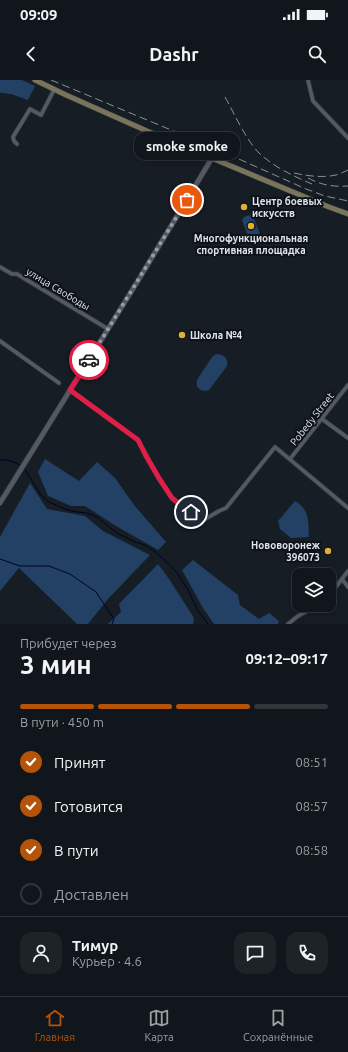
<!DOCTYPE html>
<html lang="ru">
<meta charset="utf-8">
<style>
:root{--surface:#10161b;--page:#1e2328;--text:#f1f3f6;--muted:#9c9fa3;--line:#30353a;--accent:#b45309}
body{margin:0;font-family:Ubuntu,sans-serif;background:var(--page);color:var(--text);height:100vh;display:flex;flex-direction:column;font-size:15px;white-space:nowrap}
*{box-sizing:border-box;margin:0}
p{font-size:13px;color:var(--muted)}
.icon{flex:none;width:22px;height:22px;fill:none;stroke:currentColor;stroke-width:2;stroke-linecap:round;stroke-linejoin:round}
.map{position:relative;height:544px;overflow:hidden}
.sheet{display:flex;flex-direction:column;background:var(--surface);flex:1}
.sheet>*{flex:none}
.buttons{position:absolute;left:292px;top:488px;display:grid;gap:8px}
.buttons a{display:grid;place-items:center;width:44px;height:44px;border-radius:8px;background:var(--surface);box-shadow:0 2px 10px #0003,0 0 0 1px var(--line);font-size:20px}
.pin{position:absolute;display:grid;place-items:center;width:34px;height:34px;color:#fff;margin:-17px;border:2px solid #fff;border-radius:50%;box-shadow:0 1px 4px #0007}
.courier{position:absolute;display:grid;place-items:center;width:40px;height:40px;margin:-20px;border:3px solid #e11d48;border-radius:50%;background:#fff;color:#222;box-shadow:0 1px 5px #0007}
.bubble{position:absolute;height:28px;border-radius:12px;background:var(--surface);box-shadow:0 2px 10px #0003,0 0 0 1px var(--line);font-size:13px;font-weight:600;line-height:28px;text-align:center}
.headline em{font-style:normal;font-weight:600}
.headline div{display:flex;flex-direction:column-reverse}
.headline{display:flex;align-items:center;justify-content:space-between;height:68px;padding:0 20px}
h1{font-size:26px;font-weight:600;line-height:30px}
.bar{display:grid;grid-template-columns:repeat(4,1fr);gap:6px 4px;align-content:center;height:48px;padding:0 20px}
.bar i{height:5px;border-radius:3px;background:var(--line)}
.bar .on{background:var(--accent)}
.bar p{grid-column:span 4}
.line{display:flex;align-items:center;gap:10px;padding:0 20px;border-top:1px solid var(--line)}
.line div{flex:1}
.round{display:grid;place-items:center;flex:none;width:42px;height:42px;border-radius:12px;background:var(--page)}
ol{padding:0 20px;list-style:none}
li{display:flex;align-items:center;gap:12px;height:44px}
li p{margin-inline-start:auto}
li .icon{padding:4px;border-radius:50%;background:var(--accent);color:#fff;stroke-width:4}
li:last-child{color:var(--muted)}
li i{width:22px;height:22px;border:2px solid var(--line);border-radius:50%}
.status{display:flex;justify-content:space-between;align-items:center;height:28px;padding:0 20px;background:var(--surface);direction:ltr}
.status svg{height:11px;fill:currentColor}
header{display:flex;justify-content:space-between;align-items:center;height:52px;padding:0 20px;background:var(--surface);font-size:18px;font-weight:600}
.tabs{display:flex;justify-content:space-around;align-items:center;height:56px;border-top:1px solid var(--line);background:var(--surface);font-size:11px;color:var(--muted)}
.tabs a{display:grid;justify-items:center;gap:2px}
.tabs .on{color:var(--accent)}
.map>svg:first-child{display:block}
.green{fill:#224165}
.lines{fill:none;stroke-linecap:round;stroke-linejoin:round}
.stream{stroke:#000223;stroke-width:1}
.minor-casing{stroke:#33383d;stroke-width:5}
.tertiary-casing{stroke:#33383d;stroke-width:6}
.secondary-casing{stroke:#33383d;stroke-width:6}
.minor{stroke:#535a63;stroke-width:3.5}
.tertiary{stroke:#535a63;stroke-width:4.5}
.secondary{stroke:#7a745b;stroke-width:5}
.rail{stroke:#8a9096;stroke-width:1;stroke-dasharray:8 4;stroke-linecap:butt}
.done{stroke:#999ea4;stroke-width:4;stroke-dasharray:0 7.2}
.route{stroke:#e11d48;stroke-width:5}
.poi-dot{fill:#deb133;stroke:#0e131b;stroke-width:1.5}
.labels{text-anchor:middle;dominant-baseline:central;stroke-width:4;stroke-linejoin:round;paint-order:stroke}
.poi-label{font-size:10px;font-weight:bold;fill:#dfe4e9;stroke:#0e131b;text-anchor:start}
.street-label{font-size:10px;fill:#dfe4e9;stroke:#0e131b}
</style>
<div class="status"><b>09:09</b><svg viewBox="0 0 49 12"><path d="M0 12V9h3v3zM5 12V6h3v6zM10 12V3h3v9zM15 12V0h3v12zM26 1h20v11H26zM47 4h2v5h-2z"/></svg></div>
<header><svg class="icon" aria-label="back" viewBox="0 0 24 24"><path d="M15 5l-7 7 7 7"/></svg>Dashr<svg class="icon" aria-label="search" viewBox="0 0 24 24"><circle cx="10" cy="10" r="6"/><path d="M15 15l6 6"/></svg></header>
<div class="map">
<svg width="348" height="544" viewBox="0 0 348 544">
<rect width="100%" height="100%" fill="#161d24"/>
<g class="green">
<polygon points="0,0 22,0 35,6 28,20 11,14 1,13 0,12"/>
<polygon points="250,135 253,136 260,154 258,156 251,158 248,156 242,140 244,137"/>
<path d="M216,274C224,274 228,278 227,286L209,310C201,313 195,308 197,300L212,277Z"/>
<polygon points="45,379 79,401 97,382 115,398 134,425 166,462 158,470 116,446 85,426 71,426 48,416 38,392"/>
<polygon points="30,403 47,429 85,436 103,451 150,475 108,519 88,544 77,544 19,488 0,511 0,457"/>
<path d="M295,421C310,430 308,441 309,457L291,458L280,449L278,441Z"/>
<polygon points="193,480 238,515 240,525 259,539 269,533 279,541 278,544 214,544 203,528 182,490"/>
<polygon points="158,484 169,499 194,538 193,544 108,544 121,532 119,524"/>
</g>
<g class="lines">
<g class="stream">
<path d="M0,380C7,379 14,382 20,385"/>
<polyline points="24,388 41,415 49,422 67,430 77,432 87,433 97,437 117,453 135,462 145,465 154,471 170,485 177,493 188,510 197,529 208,544"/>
<polyline points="0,479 20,486 49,486 70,494 96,512 114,539 112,544"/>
</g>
<g class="minor-casing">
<g id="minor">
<polyline points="308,0 313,21 348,58"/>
<polyline points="17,64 14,61 13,57 30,29 41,35 54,10"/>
<polyline points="0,187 12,194 17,194 108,249"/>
<polyline points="0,261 59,303"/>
<polyline points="70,310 138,360 159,399 172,418 183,427 191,432"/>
<polyline points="322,339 348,358"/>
<polyline points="290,379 348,305"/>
<polyline points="202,441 219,431 226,428 275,367 348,428"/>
<polyline points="342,499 348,507"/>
<polyline points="329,516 348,491"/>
<polyline points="288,544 298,536 318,525"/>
</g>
</g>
<g class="tertiary-casing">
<polyline id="tertiary" points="0,423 136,204 212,78"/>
</g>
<g class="secondary-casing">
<polyline id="secondary" points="35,0 66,15 147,51 329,127 348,134"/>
</g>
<use href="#minor" class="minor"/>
<use href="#tertiary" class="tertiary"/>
<use href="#secondary" class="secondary"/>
<g class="rail">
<polyline points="51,0 212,67 306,109 325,116 348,121"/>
<path d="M225,17C234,33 246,60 259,73C274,87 293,96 312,104"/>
<path d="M294,93C307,96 323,98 336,95C340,94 344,92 348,90"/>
<path d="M308,98C321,105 333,107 348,106"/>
</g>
</g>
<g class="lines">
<polyline class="done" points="89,280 187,120"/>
<polyline class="route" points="89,280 70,310 138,360 146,376 159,398 172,418 183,427 191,432"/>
</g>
<g class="poi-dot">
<circle cx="244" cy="127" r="4"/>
<circle cx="251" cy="146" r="4"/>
<circle cx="182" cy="255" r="4"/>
<circle cx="328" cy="471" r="4"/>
</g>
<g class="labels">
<g class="poi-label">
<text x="252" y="121">Центр боевых<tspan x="252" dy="12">искусств</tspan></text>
<text x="251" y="158" text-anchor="middle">Многофункциональная<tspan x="251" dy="12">спортивная площадка</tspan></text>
<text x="190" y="255">Школа №4</text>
<text x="320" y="465" text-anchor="end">Нововоронеж<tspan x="320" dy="12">396073</tspan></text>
</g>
<g class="street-label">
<text transform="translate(58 209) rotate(31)">улица Свободы</text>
<text transform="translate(312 339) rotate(-52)">Pobedy Street</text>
</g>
</g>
</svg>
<div class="buttons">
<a><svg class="icon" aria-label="layers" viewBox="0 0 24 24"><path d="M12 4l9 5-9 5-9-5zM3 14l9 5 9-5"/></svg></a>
</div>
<div class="pin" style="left:187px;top:120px;background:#ea580c"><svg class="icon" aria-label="bag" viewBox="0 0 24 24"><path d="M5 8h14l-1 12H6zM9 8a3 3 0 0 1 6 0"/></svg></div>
<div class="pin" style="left:191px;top:432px;background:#1f2937"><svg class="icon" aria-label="home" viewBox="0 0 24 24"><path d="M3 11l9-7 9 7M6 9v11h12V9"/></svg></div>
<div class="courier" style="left:89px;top:280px"><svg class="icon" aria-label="car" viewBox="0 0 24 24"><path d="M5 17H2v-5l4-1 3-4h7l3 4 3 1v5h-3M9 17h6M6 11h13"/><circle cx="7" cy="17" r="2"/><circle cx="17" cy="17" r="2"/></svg></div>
<div class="bubble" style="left:134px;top:52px;width:106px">smoke smoke</div>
</div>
<section class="sheet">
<div class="headline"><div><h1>3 мин</h1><p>Прибудет через</p></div><em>09:12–09:17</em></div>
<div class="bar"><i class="on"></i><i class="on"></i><i class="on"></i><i></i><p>В пути · 450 m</p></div>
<ol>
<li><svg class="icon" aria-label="check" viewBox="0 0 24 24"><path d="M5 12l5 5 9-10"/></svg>Принят<p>08:51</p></li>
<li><svg class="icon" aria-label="check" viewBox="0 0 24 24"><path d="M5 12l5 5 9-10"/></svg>Готовится<p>08:57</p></li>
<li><svg class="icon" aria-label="check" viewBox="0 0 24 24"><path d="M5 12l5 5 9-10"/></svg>В пути<p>08:58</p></li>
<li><i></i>Доставлен</li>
</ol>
<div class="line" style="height:72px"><a class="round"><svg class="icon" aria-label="person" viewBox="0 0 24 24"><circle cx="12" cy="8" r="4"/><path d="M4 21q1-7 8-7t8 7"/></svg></a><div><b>Тимур</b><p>Курьер · 4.6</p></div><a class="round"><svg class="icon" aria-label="chat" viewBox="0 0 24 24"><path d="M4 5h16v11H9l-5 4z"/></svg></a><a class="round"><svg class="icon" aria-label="phone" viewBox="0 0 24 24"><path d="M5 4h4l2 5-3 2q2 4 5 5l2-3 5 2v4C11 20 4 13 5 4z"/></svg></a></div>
</section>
<nav class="tabs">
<a class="on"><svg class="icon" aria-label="home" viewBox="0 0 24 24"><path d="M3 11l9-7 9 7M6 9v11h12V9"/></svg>Главная</a>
<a><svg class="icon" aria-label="map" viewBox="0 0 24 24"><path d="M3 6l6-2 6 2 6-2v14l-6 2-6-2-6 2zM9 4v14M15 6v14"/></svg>Карта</a>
<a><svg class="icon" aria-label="saved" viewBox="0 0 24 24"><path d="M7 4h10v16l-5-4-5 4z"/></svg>Сохранённые</a>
</nav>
